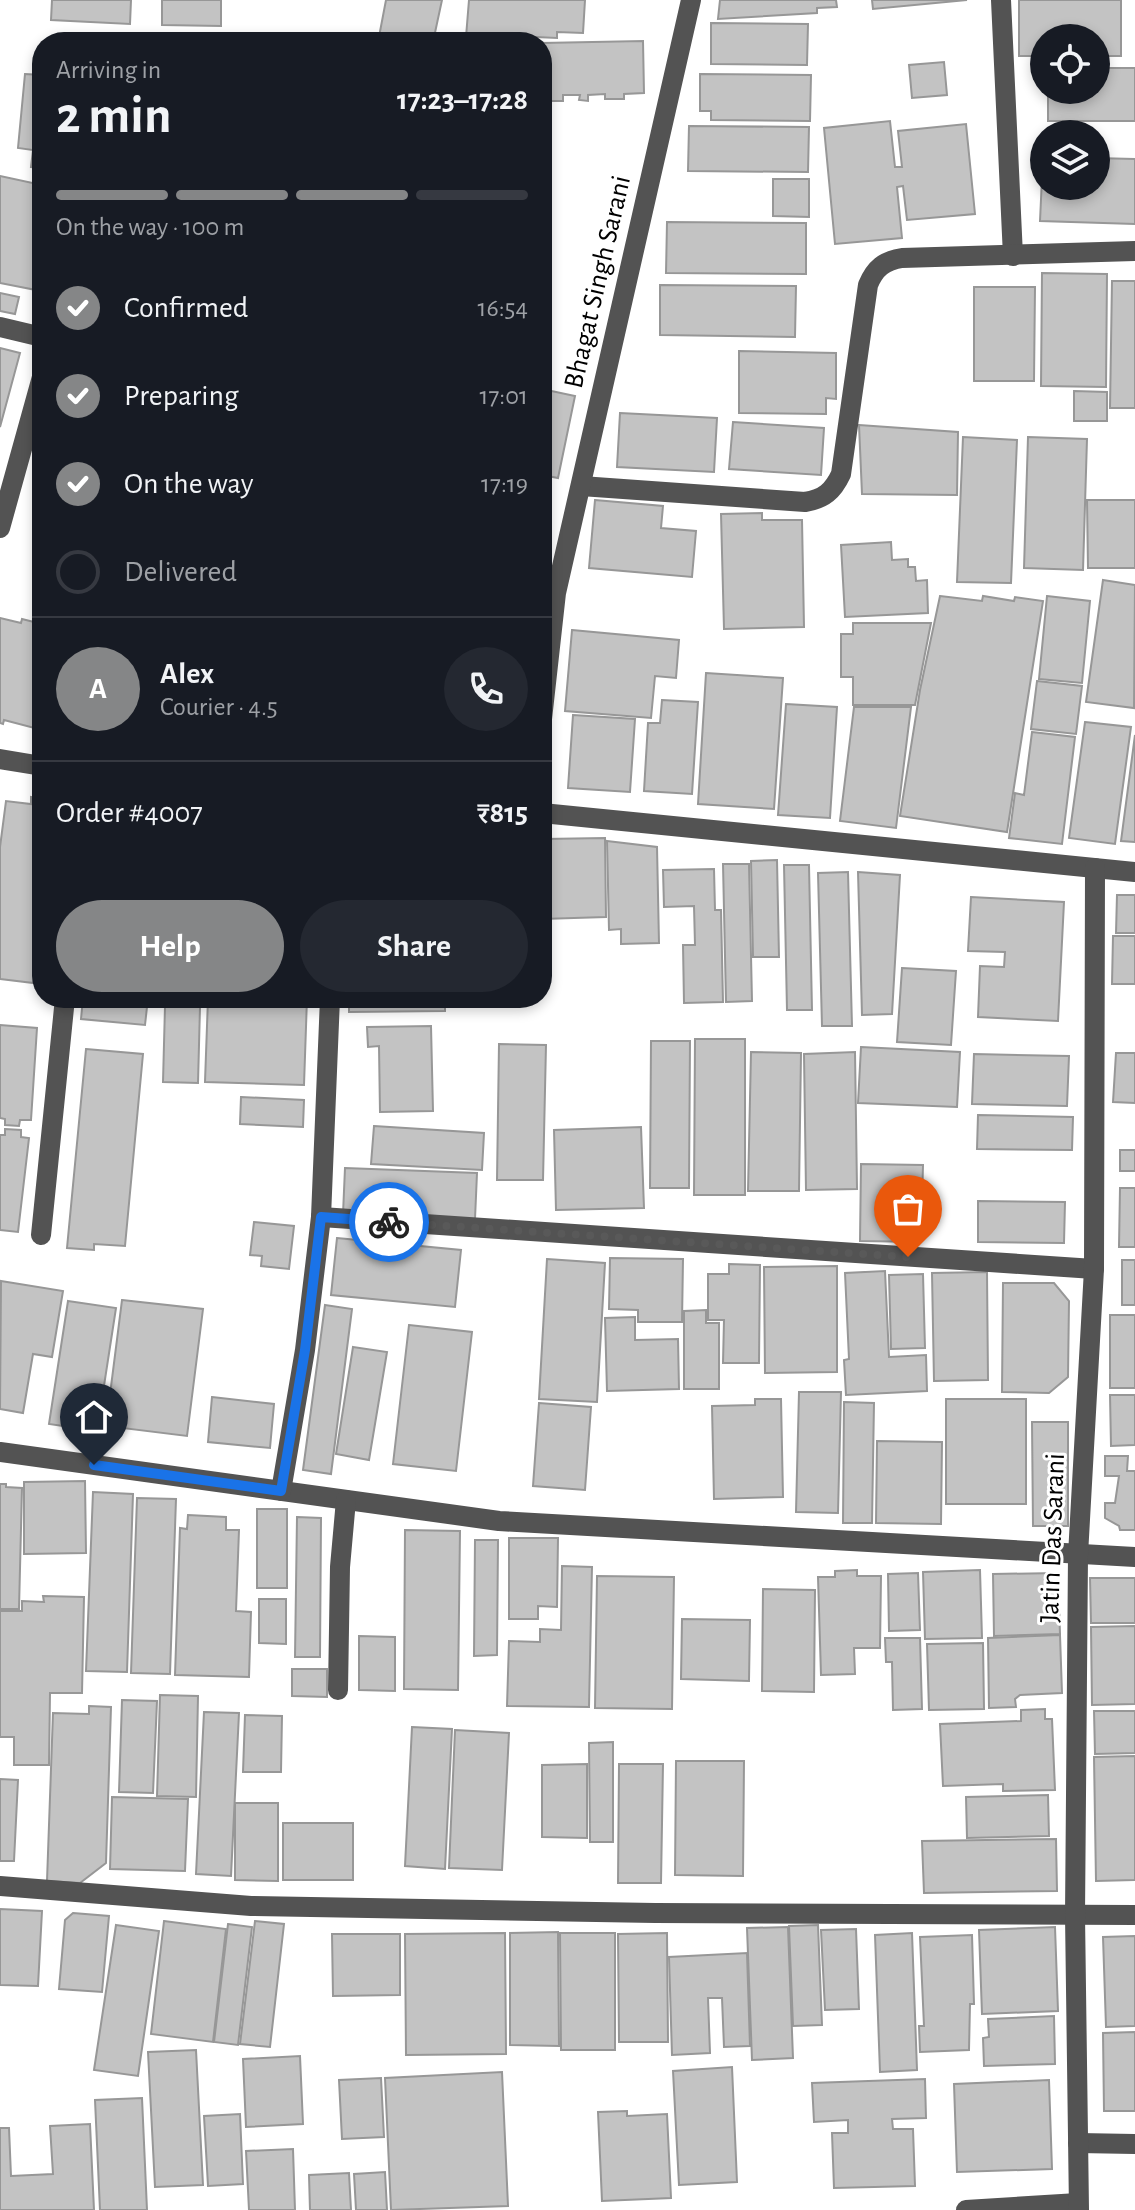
<!DOCTYPE html>
<meta charset="utf-8">
<style>
:root{--surface:#171b24;--page:#242831;--text:#f1f3f6;--muted:#9ea1a6;--line:#363941;--accent:#858687}
body{margin:0;font-family:"Alegreya Sans",sans-serif;background:var(--page);color:var(--text);height:100vh;display:flex;flex-direction:column;font-size:30px;white-space:nowrap}
*{box-sizing:border-box;margin:0}
p{font-size:26px;color:var(--muted)}
.icon{flex:none;width:44px;height:44px;fill:none;stroke:currentColor;stroke-width:2;stroke-linecap:round;stroke-linejoin:round}
.map{position:relative;flex:1;overflow:hidden}
.drawer{position:absolute;left:32px;top:32px;width:520px;height:976px;display:flex;flex-direction:column;background:var(--surface);border-radius:32px;box-shadow:0 4px 12px #0003}
.drawer>*{flex:none}
.fabs{position:absolute;left:1030px;top:24px;display:grid;gap:16px}
.fabs a{display:grid;place-items:center;width:80px;height:80px;border-radius:50%;background:var(--surface);box-shadow:0 4px 12px #0003;font-size:40px}
.pin{position:absolute;display:grid;place-items:center;width:68px;height:68px;color:#fff;margin:-82px -34px;border-radius:50% 50% 50% 0;rotate:-45deg;box-shadow:0 0 8px #0007}
.pin .icon{rotate:45deg}
.courier{position:absolute;display:grid;place-items:center;width:80px;height:80px;margin:-40px;border:6px solid #1a73e8;border-radius:50%;background:#fff;color:#222;box-shadow:0 2px 10px #0007}
.headline em{font-style:normal;font-weight:600}
.headline div{display:flex;flex-direction:column-reverse}
.headline{display:flex;align-items:center;justify-content:space-between;height:136px;padding:0 24px}
h1{font-size:52px;font-weight:600;line-height:60px}
.bar{display:grid;grid-template-columns:repeat(4,1fr);gap:12px 8px;align-content:center;height:96px;padding:0 24px}
.bar i{height:10px;border-radius:6px;background:var(--line)}
.bar .selected{background:var(--accent)}
.bar p{grid-column:span 4}
.line{display:flex;align-items:center;gap:20px;padding:0 24px;border-top:2px solid var(--line)}
.line div{flex:1}
.round{display:grid;place-items:center;flex:none;width:84px;height:84px;border-radius:42px;background:var(--page)}
ol{padding:0 24px;list-style:none}
li{display:flex;align-items:center;gap:24px;height:88px}
li p{margin-inline-start:auto}
li .icon{padding:8px;border-radius:50%;background:var(--accent);color:#fff;stroke-width:4}
li:last-child{color:var(--muted)}
li i{width:44px;height:44px;border:4px solid var(--line);border-radius:50%}
.button{display:flex;gap:16px;margin-top:auto;padding:16px 24px}
.button a{flex:1;height:92px;border-radius:48px;background:var(--accent);color:#fff;font-size:32px;font-weight:600;line-height:92px;text-align:center}
.button a+a{background:var(--page);color:var(--text)}
.map>svg:first-child{display:block}
.building{fill:#c3c3c3;stroke:#979797;stroke-width:2}
.lines{fill:none;stroke-linecap:round;stroke-linejoin:round}
.minor{stroke:#535353;stroke-width:20}
.done{stroke:#595959;stroke-width:8;stroke-dasharray:0 14.4}
.route{stroke:#1a73e8;stroke-width:10}
.labels{text-anchor:middle;dominant-baseline:central;stroke-width:6;stroke-linejoin:round;paint-order:stroke}
.street-label{font-size:28px;fill:#000;stroke:#fff}
</style>
<div class="map">
<svg width="1135" height="2210" viewBox="0 0 1135 2210">
<rect width="100%" height="100%" fill="#fff"/>
<g class="building">
<polygon points="52,0 131,0 130,24 51,20"/>
<polygon points="162,0 221,0 221,26 162,25"/>
<polygon points="386,0 442,0 433,42 378,42"/>
<polygon points="469,0 585,0 583,33 557,32 557,38 514,36 514,40 466,37"/>
<polygon points="720,0 836,0 837,7 817,8 817,13 718,19"/>
<polygon points="872,0 967,0 873,9"/>
<polygon points="1019,0 1121,0 1121,56 1096,56 1096,38 1044,38 1044,56 1019,56"/>
<polygon points="711,23 808,24 807,65 711,64"/>
<polygon points="643,41 644,93 624,94 624,99 605,99 605,94 588,95 588,101 579,100 580,95 563,95 563,101 542,101 542,43"/>
<polygon points="944,62 947,95 912,98 909,65"/>
<polygon points="1096,68 1135,68 1135,121 1048,121 1048,90 1096,90"/>
<polygon points="25,74 42,75 42,168 31,167 33,150 18,148"/>
<polygon points="700,74 811,75 810,121 711,120 711,111 700,111"/>
<polygon points="890,121 895,167 902,167 898,131 966,124 975,214 907,220 903,186 897,187 902,238 835,244 824,128"/>
<polygon points="689,126 809,127 808,172 688,171"/>
<polygon points="1043,156 1044,186 1096,186 1096,158 1135,159 1135,224 1040,221"/>
<polygon points="0,176 42,185 42,263 36,290 0,283"/>
<polygon points="773,179 809,179 809,217 773,216"/>
<polygon points="667,222 806,223 806,274 666,273"/>
<polygon points="1042,273 1107,274 1106,387 1041,386"/>
<polygon points="1112,281 1135,281 1135,408 1110,408"/>
<polygon points="660,285 796,286 795,337 660,335"/>
<polygon points="974,287 1035,287 1034,381 974,381"/>
<polygon points="0,293 19,297 15,314 0,311"/>
<polygon points="0,348 20,353 0,427"/>
<polygon points="739,351 836,353 836,399 826,398 826,414 739,413"/>
<polygon points="542,389 575,396 558,478 542,475"/>
<polygon points="1074,391 1107,392 1107,421 1074,421"/>
<polygon points="620,413 717,418 714,472 617,467"/>
<polygon points="733,422 824,428 821,475 729,469"/>
<polygon points="859,425 958,432 957,495 862,494"/>
<polygon points="963,437 1017,440 1011,583 957,582"/>
<polygon points="1028,437 1087,439 1083,570 1024,568"/>
<polygon points="542,479 549,479 546,534 542,534"/>
<polygon points="595,500 663,506 661,528 696,531 692,577 589,568"/>
<polygon points="1087,500 1135,500 1135,568 1088,568"/>
<polygon points="762,513 762,520 802,520 804,627 724,629 721,514"/>
<polygon points="891,542 892,560 908,559 908,567 915,567 916,581 927,580 928,613 845,617 841,545"/>
<polygon points="1103,580 1135,585 1134,708 1086,702"/>
<polygon points="940,596 982,601 983,596 1014,601 1015,597 1043,601 1007,832 900,816 920,690"/>
<polygon points="1047,596 1090,601 1082,683 1039,679"/>
<polygon points="0,618 21,623 22,619 42,624 42,730 4,720 3,724 0,723"/>
<polygon points="853,623 931,623 915,705 853,705 853,677 841,677 841,634 853,634"/>
<polygon points="572,630 679,640 676,678 655,676 651,718 565,711"/>
<polygon points="706,673 783,678 774,809 698,804"/>
<polygon points="1037,681 1082,686 1076,734 1031,729"/>
<polygon points="662,700 698,702 692,794 644,791 648,723 660,723"/>
<polygon points="786,704 837,707 830,818 778,815"/>
<polygon points="854,707 911,707 896,828 840,821"/>
<polygon points="573,715 635,719 630,792 568,788"/>
<polygon points="1085,722 1131,727 1115,844 1069,838"/>
<polygon points="1032,732 1075,737 1062,844 1009,838 1015,793 1024,795"/>
<polygon points="1135,735 1135,842 1121,841"/>
<polygon points="31,797 42,799 42,984 0,979 0,847 6,801 31,804"/>
<polygon points="542,832 543,839 605,838 606,917 542,919"/>
<polygon points="607,841 657,847 659,943 621,944 621,929 609,930"/>
<polygon points="777,860 779,957 753,957 751,861"/>
<polygon points="723,864 749,864 752,1001 726,1002"/>
<polygon points="784,865 809,865 812,1010 787,1010"/>
<polygon points="714,869 715,910 721,910 723,1002 684,1003 683,945 695,945 694,906 664,907 663,870"/>
<polygon points="848,872 852,1026 822,1026 818,873"/>
<polygon points="858,872 900,875 892,1014 862,1015"/>
<polygon points="1117,895 1135,895 1135,933 1116,933"/>
<polygon points="971,897 1064,902 1058,1021 978,1017 980,966 1004,967 1005,952 968,951"/>
<polygon points="1113,936 1135,936 1135,984 1112,984"/>
<polygon points="902,968 956,971 951,1045 897,1042"/>
<polygon points="83,998 148,998 145,1025 81,1019"/>
<polygon points="208,998 307,998 304,1085 205,1082"/>
<polygon points="349,998 445,998 445,1011 349,1012"/>
<polygon points="165,1006 200,1007 198,1083 163,1082"/>
<polygon points="0,1025 37,1028 31,1120 20,1120 19,1126 5,1125 5,1119 0,1118"/>
<polygon points="431,1026 433,1111 380,1112 379,1046 368,1047 367,1027"/>
<polygon points="695,1039 745,1039 745,1195 694,1195"/>
<polygon points="651,1041 690,1041 689,1188 650,1188"/>
<polygon points="499,1044 546,1045 543,1180 497,1180"/>
<polygon points="861,1047 960,1052 957,1107 858,1103"/>
<polygon points="86,1049 143,1054 125,1246 94,1244 94,1250 67,1248"/>
<polygon points="751,1052 801,1053 799,1191 748,1191"/>
<polygon points="855,1052 857,1189 806,1190 804,1054"/>
<polygon points="1116,1053 1135,1053 1135,1103 1113,1102"/>
<polygon points="974,1054 1069,1056 1067,1106 972,1104"/>
<polygon points="241,1097 304,1100 303,1127 240,1124"/>
<polygon points="978,1115 1073,1117 1072,1150 977,1149"/>
<polygon points="374,1126 484,1133 482,1170 371,1164"/>
<polygon points="641,1127 644,1208 556,1210 554,1130"/>
<polygon points="5,1129 21,1130 21,1137 29,1138 18,1232 0,1230 0,1135 5,1135"/>
<rect x="1120" y="1150" width="15" height="21"/>
<polygon points="861,1164 923,1165 921,1242 860,1241"/>
<polygon points="345,1168 477,1173 475,1219 343,1214"/>
<polygon points="1120,1188 1135,1188 1135,1247 1119,1247"/>
<polygon points="978,1201 1065,1202 1064,1243 978,1242"/>
<polygon points="254,1222 294,1226 289,1269 261,1266 262,1256 250,1255"/>
<polygon points="337,1238 461,1250 455,1307 331,1295"/>
<polygon points="610,1258 683,1259 682,1322 638,1322 638,1310 609,1309"/>
<polygon points="547,1259 605,1263 597,1402 539,1399"/>
<rect x="1122" y="1260" width="13" height="45"/>
<polygon points="729,1264 760,1265 759,1363 723,1363 724,1320 708,1320 708,1274 729,1274"/>
<polygon points="837,1266 837,1372 765,1373 764,1267"/>
<polygon points="885,1271 889,1357 926,1355 927,1391 846,1395 844,1360 849,1359 845,1273"/>
<polygon points="987,1272 988,1380 934,1381 932,1273"/>
<polygon points="923,1274 925,1348 891,1349 889,1275"/>
<polygon points="1,1281 63,1291 52,1357 33,1354 23,1413 0,1409"/>
<polygon points="1003,1283 1054,1283 1069,1301 1068,1377 1049,1393 1002,1392"/>
<polygon points="122,1300 203,1309 187,1436 106,1426"/>
<polygon points="68,1301 116,1308 97,1431 49,1424"/>
<polygon points="325,1305 352,1309 331,1474 303,1470"/>
<polygon points="706,1310 706,1323 719,1323 719,1389 684,1389 684,1311"/>
<rect x="1110" y="1315" width="25" height="73"/>
<polygon points="635,1317 635,1340 678,1339 679,1389 607,1391 605,1318"/>
<polygon points="409,1325 472,1332 456,1471 393,1464"/>
<polygon points="353,1347 387,1352 369,1460 336,1454"/>
<polygon points="799,1392 841,1392 838,1513 796,1512"/>
<polygon points="1110,1395 1135,1395 1135,1445 1111,1446"/>
<polygon points="212,1397 274,1404 270,1448 208,1442"/>
<polygon points="755,1399 781,1399 783,1497 714,1499 712,1406 755,1405"/>
<rect x="946" y="1399" width="80" height="105"/>
<polygon points="844,1402 874,1403 872,1523 843,1523"/>
<polygon points="539,1403 591,1407 585,1490 533,1486"/>
<polygon points="1032,1422 1068,1422 1068,1526 1033,1526"/>
<polygon points="877,1441 942,1442 941,1524 876,1523"/>
<polygon points="1105,1456 1128,1456 1127,1471 1135,1471 1135,1530 1120,1530 1119,1526 1105,1518 1105,1503 1115,1503 1119,1476 1105,1476"/>
<polygon points="85,1481 86,1553 24,1554 24,1482"/>
<polygon points="0,1484 6,1484 6,1487 22,1488 19,1609 0,1609"/>
<polygon points="93,1492 133,1494 127,1672 86,1671"/>
<polygon points="137,1498 176,1499 170,1674 131,1673"/>
<rect x="257" y="1509" width="30" height="79"/>
<polygon points="188,1515 226,1517 226,1530 239,1530 236,1611 251,1612 249,1677 175,1675 180,1528 187,1529"/>
<polygon points="297,1517 321,1518 320,1657 295,1657"/>
<polygon points="405,1530 460,1531 458,1690 404,1689"/>
<polygon points="509,1538 558,1538 557,1607 538,1606 538,1619 509,1619"/>
<polygon points="475,1540 498,1540 497,1655 474,1656"/>
<polygon points="562,1566 592,1567 589,1707 507,1706 509,1641 540,1642 540,1629 561,1630"/>
<polygon points="857,1570 857,1576 881,1576 880,1648 854,1648 855,1674 821,1675 818,1577 835,1577 835,1571"/>
<polygon points="980,1570 982,1638 925,1639 923,1572"/>
<polygon points="918,1573 920,1630 889,1631 888,1574"/>
<polygon points="1058,1573 1060,1634 994,1636 993,1574"/>
<polygon points="597,1576 674,1577 672,1709 595,1708"/>
<polygon points="1090,1578 1135,1578 1135,1623 1091,1623"/>
<polygon points="763,1589 815,1590 814,1692 762,1691"/>
<polygon points="43,1596 84,1597 82,1693 50,1693 49,1765 14,1765 14,1737 0,1737 0,1611 22,1611 22,1601 44,1602"/>
<polygon points="259,1599 286,1599 286,1644 259,1643"/>
<polygon points="682,1619 750,1620 749,1681 681,1679"/>
<polygon points="1135,1626 1135,1704 1092,1705 1091,1627"/>
<polygon points="1060,1635 1062,1693 1020,1695 1015,1699 1016,1707 989,1708 988,1638"/>
<polygon points="359,1636 395,1637 395,1691 359,1690"/>
<polygon points="885,1638 920,1638 922,1709 893,1710 892,1662 886,1662"/>
<polygon points="983,1643 984,1709 929,1710 927,1644"/>
<polygon points="292,1669 327,1669 327,1697 292,1696"/>
<polygon points="160,1695 198,1696 196,1797 157,1796"/>
<polygon points="122,1700 157,1701 153,1793 119,1792"/>
<polygon points="89,1706 111,1707 106,1863 80,1883 47,1881 53,1713 89,1714"/>
<polygon points="1045,1709 1045,1719 1052,1719 1055,1790 1003,1791 1003,1784 943,1786 940,1724 1021,1721 1021,1710"/>
<polygon points="1094,1711 1135,1711 1135,1753 1095,1754"/>
<polygon points="204,1712 239,1713 231,1876 196,1874"/>
<polygon points="245,1715 282,1716 281,1772 243,1772"/>
<polygon points="412,1727 452,1729 445,1869 405,1866"/>
<polygon points="455,1730 509,1733 502,1870 449,1868"/>
<polygon points="613,1742 613,1842 590,1842 589,1743"/>
<polygon points="1135,1756 1135,1880 1096,1881 1094,1757"/>
<polygon points="676,1761 744,1761 743,1876 675,1875"/>
<polygon points="587,1764 587,1838 542,1837 542,1765"/>
<polygon points="619,1764 663,1764 661,1883 618,1883"/>
<polygon points="0,1779 18,1780 14,1861 0,1861"/>
<polygon points="1048,1795 1049,1836 967,1838 966,1797"/>
<polygon points="112,1797 188,1799 185,1871 110,1869"/>
<polygon points="235,1803 278,1803 278,1881 235,1880"/>
<rect x="283" y="1823" width="70" height="57"/>
<polygon points="1056,1839 1057,1891 924,1893 922,1841"/>
<polygon points="0,1909 42,1911 38,1986 0,1985"/>
<polygon points="73,1913 109,1916 102,1992 59,1989 65,1920"/>
<polygon points="164,1921 226,1929 213,2042 151,2034"/>
<polygon points="255,1921 284,1924 270,2047 240,2044"/>
<polygon points="228,1924 252,1927 238,2045 214,2042"/>
<polygon points="116,1925 159,1931 138,2076 94,2070"/>
<polygon points="818,1925 822,2025 793,2026 789,1926"/>
<polygon points="788,1927 793,2058 752,2060 747,1928"/>
<polygon points="1055,1927 1058,2011 982,2014 979,1930"/>
<polygon points="856,1929 859,2009 825,2010 821,1930"/>
<polygon points="558,1932 559,2046 510,2045 510,1933"/>
<polygon points="505,1933 506,2054 406,2055 405,1934"/>
<polygon points="560,1933 615,1933 615,2050 561,2050"/>
<polygon points="667,1933 668,2042 619,2042 618,1934"/>
<polygon points="912,1933 917,2070 880,2072 875,1935"/>
<polygon points="332,1934 400,1934 400,1995 333,1996"/>
<polygon points="972,1935 974,2004 970,2004 969,2050 920,2052 919,2026 924,2026 920,1937"/>
<polygon points="1135,1936 1135,2026 1106,2027 1103,1937"/>
<polygon points="747,1953 750,2046 724,2047 722,1998 708,1998 710,2053 672,2055 669,1957"/>
<polygon points="1054,2016 1055,2064 984,2066 983,2038 989,2037 988,2019"/>
<polygon points="1135,2032 1135,2111 1104,2111 1103,2033"/>
<polygon points="196,2050 203,2185 155,2187 148,2052"/>
<polygon points="300,2056 303,2124 246,2127 243,2059"/>
<polygon points="732,2067 737,2182 679,2185 673,2071"/>
<polygon points="502,2072 508,2206 391,2210 385,2078"/>
<polygon points="381,2078 384,2137 342,2139 339,2080"/>
<polygon points="925,2079 926,2118 892,2119 893,2129 913,2129 915,2186 834,2188 832,2133 848,2133 848,2120 814,2122 812,2083"/>
<polygon points="1049,2080 1052,2169 957,2172 954,2084"/>
<polygon points="142,2098 147,2210 100,2210 95,2100"/>
<polygon points="627,2111 627,2116 667,2114 671,2198 602,2201 598,2112"/>
<polygon points="240,2114 243,2184 208,2186 204,2116"/>
<polygon points="90,2124 94,2210 0,2210 0,2128 9,2128 11,2176 53,2174 50,2126"/>
<polygon points="293,2149 295,2210 249,2210 246,2151"/>
<polygon points="385,2172 387,2210 356,2210 354,2174"/>
<polygon points="349,2173 351,2210 310,2210 309,2175"/>
</g>
<g class="lines">
<g class="minor">
<polyline points="1001,0 1013,256"/>
<polyline points="0,327 42,337"/>
<path d="M581,486L805,502C824,499 833,491 841,474L868,285C875,268 884,261 902,258L1135,251"/>
<polyline points="0,528 42,377"/>
<polyline points="542,719 556,593 691,0"/>
<polyline points="0,759 42,766"/>
<polyline points="542,813 1135,872"/>
<polyline points="321,1217 1094,1269"/>
<polyline points="41,1235 65,998"/>
<polyline points="0,1452 499,1521 1135,1557"/>
<polyline points="281,1491 305,1350 321,1217 330,998"/>
<polyline points="338,1690 340,1567 346,1500"/>
<polyline points="0,1886 251,1906 655,1913 1135,1915"/>
<polyline points="1078,2143 1135,2144"/>
<polyline points="966,2210 1078,2203"/>
<polyline points="1079,2210 1075,1915 1078,1555 1094,1269 1095,868"/>
</g>
</g>
<g class="lines">
<polyline class="done" points="389,1222 908,1257"/>
<polyline class="route" points="94,1465 281,1491 305,1350 321,1217 389,1222"/>
</g>
<g class="labels">
<g class="street-label">
<text transform="translate(598 282) rotate(-77)">Bhagat Singh Sarani</text>
<text transform="translate(1053 1538) rotate(-88)">Jatin Das Sarani</text>
</g>
</g>
</svg>
<div class="fabs">
<a><svg class="icon" aria-label="locate" viewBox="0 0 24 24"><circle cx="12" cy="12" r="6"/><path d="M12 2v4M12 18v4M2 12h4M18 12h4"/></svg></a>
<a><svg class="icon" aria-label="layers" viewBox="0 0 24 24"><path d="M12 4l9 5-9 5-9-5zM3 14l9 5 9-5"/></svg></a>
</div>
<div class="pin" style="left:908px;top:1257px;background:#ea580c"><svg class="icon" aria-label="bag" viewBox="0 0 24 24"><path d="M5 8h14l-1 12H6zM9 8a3 3 0 0 1 6 0"/></svg></div>
<div class="pin" style="left:94px;top:1465px;background:#1f2937"><svg class="icon" aria-label="home" viewBox="0 0 24 24"><path d="M3 11l9-7 9 7M6 9v11h12V9"/></svg></div>
<div class="courier" style="left:389px;top:1222px"><svg class="icon" aria-label="bike" viewBox="0 0 24 24"><circle cx="6" cy="16" r="4"/><circle cx="18" cy="16" r="4"/><path d="M6 16l4-8h5l3 8M10 8l3 8H6M13 5h3"/></svg></div>
<section class="drawer">
<div class="headline"><div><h1>2 min</h1><p>Arriving in</p></div><em>17:23–17:28</em></div>
<div class="bar"><i class="selected"></i><i class="selected"></i><i class="selected"></i><i></i><p>On the way · 100 m</p></div>
<ol>
<li><svg class="icon" aria-label="check" viewBox="0 0 24 24"><path d="M5 12l5 5 9-10"/></svg>Confirmed<p>16:54</p></li>
<li><svg class="icon" aria-label="check" viewBox="0 0 24 24"><path d="M5 12l5 5 9-10"/></svg>Preparing<p>17:01</p></li>
<li><svg class="icon" aria-label="check" viewBox="0 0 24 24"><path d="M5 12l5 5 9-10"/></svg>On the way<p>17:19</p></li>
<li><i></i>Delivered</li>
</ol>
<div class="line" style="height:144px"><b class="round" style="background:var(--accent);color:#fff">A</b><div><b>Alex</b><p>Courier · 4.5</p></div><a class="round"><svg class="icon" aria-label="phone" viewBox="0 0 24 24"><path d="M5 4h4l2 5-3 2q2 4 5 5l2-3 5 2v4C11 20 4 13 5 4z"/></svg></a></div>
<div class="line" style="height:104px"><div>Order #4007</div><b>₹815</b></div>
<div class="button"><a>Help</a><a>Share</a></div>
</section>
</div>
